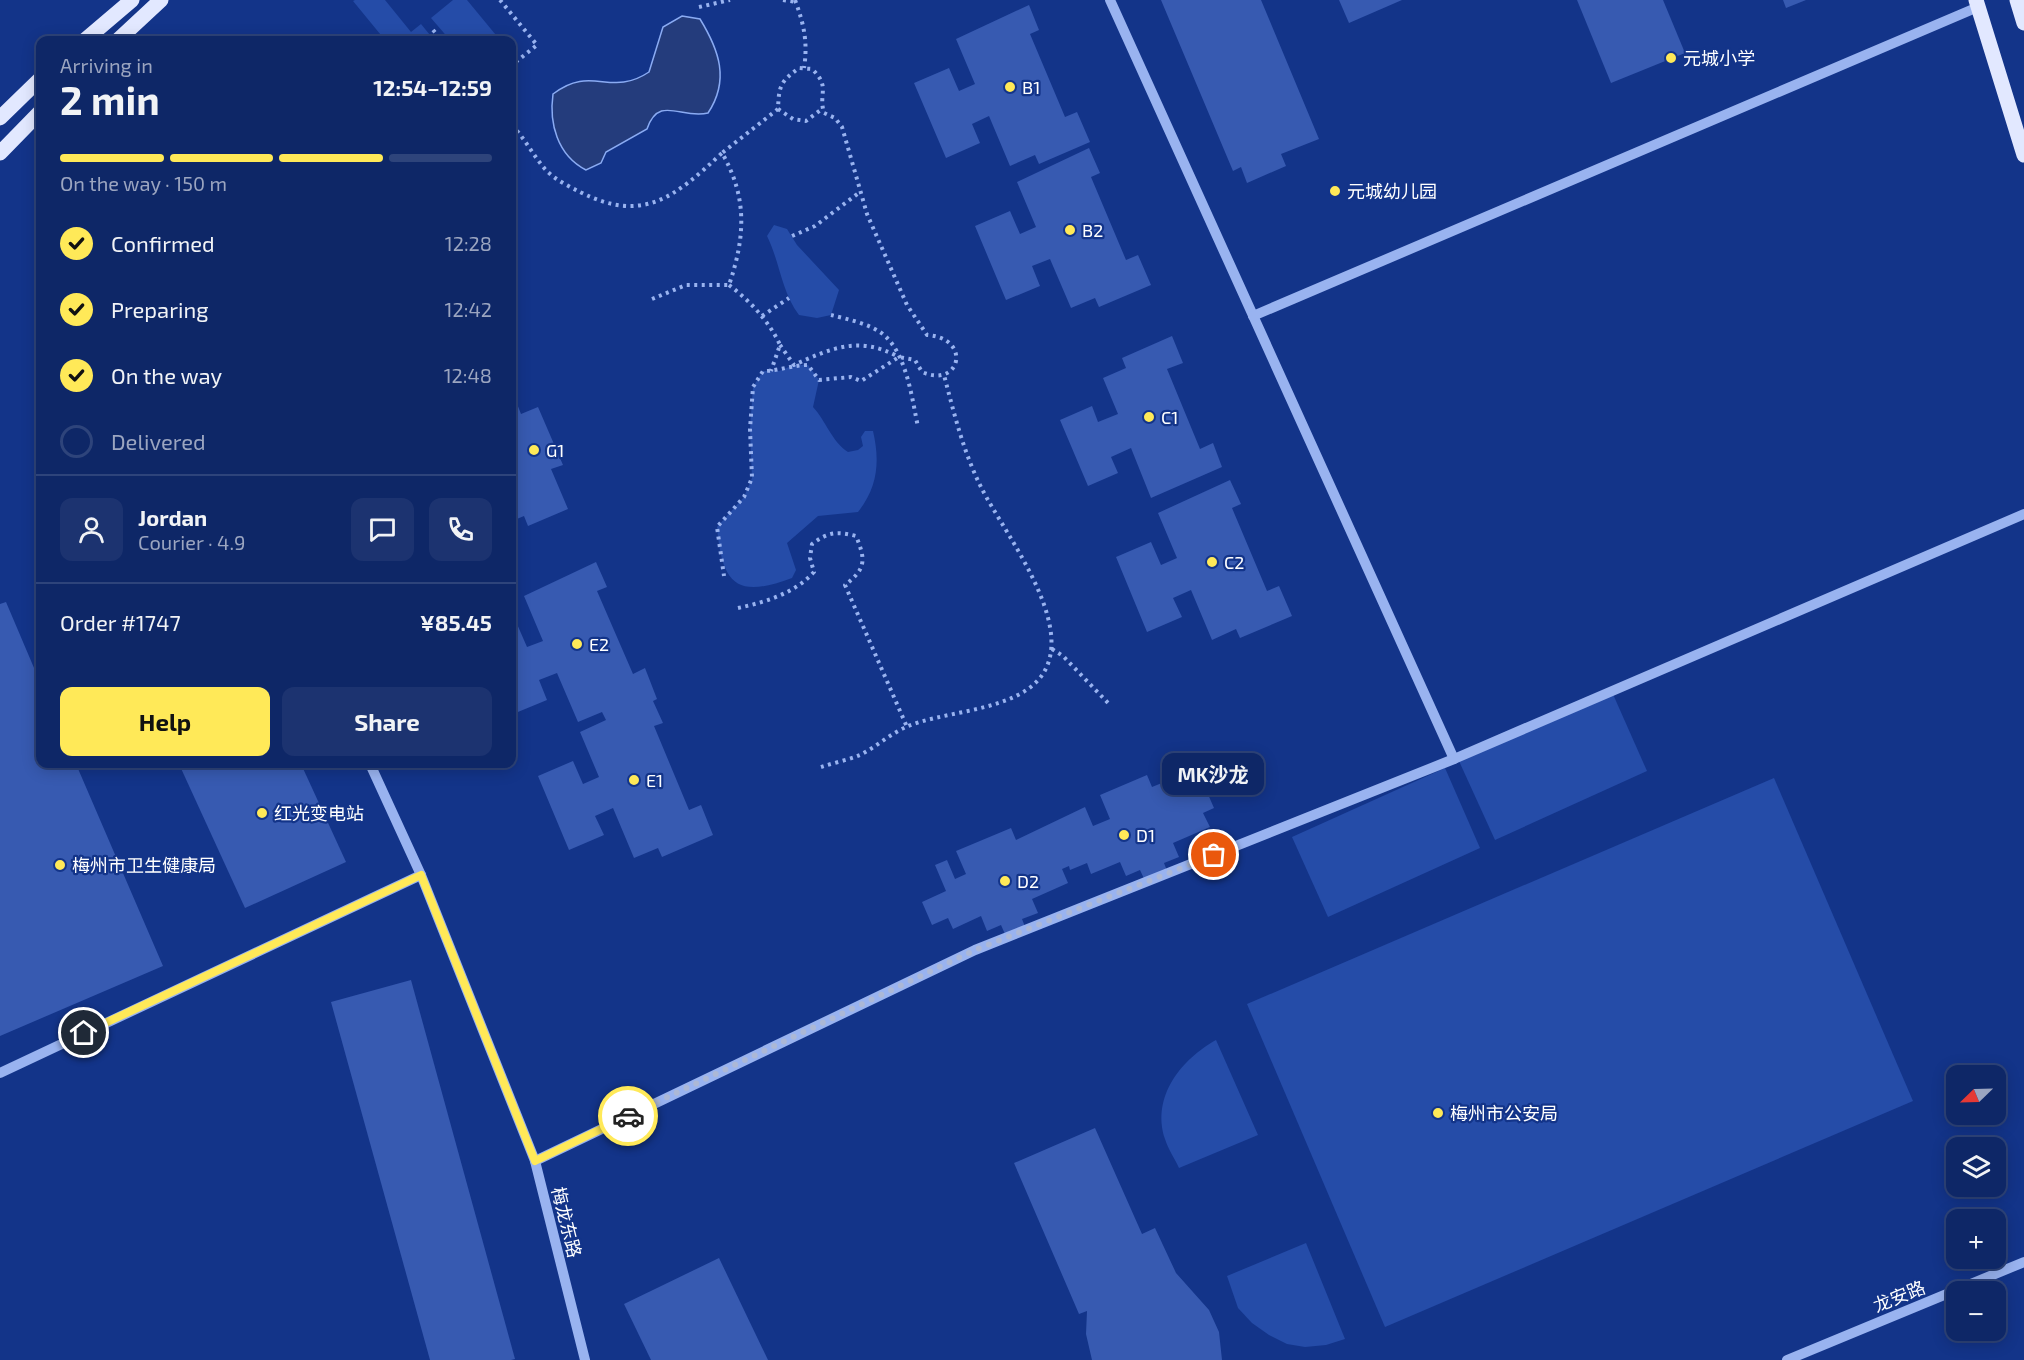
<!DOCTYPE html>
<meta charset="utf-8">
<style>
:root{--surface:#0e2767;--page:#1c3370;--text:#f1f3f6;--muted:#9ba5c0;--line:#2e447b;--accent:#ffe958}
body{margin:0;font-family:"Exo 2","Noto Sans SC",sans-serif;background:var(--page);color:var(--text);height:100vh;display:flex;flex-direction:column;font-size:22px;white-space:nowrap}
*{box-sizing:border-box;margin:0}
p{font-size:20px;color:var(--muted)}
.icon{flex:none;width:33px;height:33px;fill:none;stroke:currentColor;stroke-width:2;stroke-linecap:round;stroke-linejoin:round}
.map{position:relative;flex:1;overflow:hidden}
.panel{position:absolute;left:36px;top:36px;width:480px;height:732px;display:flex;flex-direction:column;background:var(--surface);border-radius:12px;box-shadow:0 3px 15px #0003,0 0 0 2px var(--line)}
.panel>*{flex:none}
.needle{width:39px;rotate:247deg}
.buttons{position:absolute;left:1946px;top:1065px;display:grid;gap:12px}
.buttons a{display:grid;place-items:center;width:60px;height:60px;border-radius:12px;background:var(--surface);box-shadow:0 3px 15px #0003,0 0 0 2px var(--line);font-size:30px}
.pin{position:absolute;display:grid;place-items:center;width:51px;height:51px;color:#fff;margin:-26px;border:3px solid #fff;border-radius:50%;box-shadow:0 2px 6px #0007}
.courier{position:absolute;display:grid;place-items:center;width:60px;height:60px;margin:-30px;border:4px solid #ffe958;border-radius:50%;background:#fff;color:#222;box-shadow:0 2px 8px #0007}
.bubble{position:absolute;height:42px;border-radius:12px;background:var(--surface);box-shadow:0 3px 15px #0003,0 0 0 2px var(--line);font-size:20px;font-weight:700;line-height:42px;text-align:center}
.head em{font-style:normal;font-weight:700}
.head div{display:flex;flex-direction:column-reverse}
.head{display:flex;align-items:center;justify-content:space-between;height:102px;padding:0 24px}
h1{font-size:39px;font-weight:700;line-height:45px}
.bar{display:grid;grid-template-columns:repeat(4,1fr);gap:9px 6px;align-content:center;height:72px;padding:0 24px}
.bar i{height:8px;border-radius:4px;background:var(--line)}
.bar .active{background:var(--accent)}
.bar p{grid-column:span 4}
.line{display:flex;align-items:center;gap:15px;padding:0 24px;border-top:2px solid var(--line)}
.line div{flex:1}
.round{display:grid;place-items:center;flex:none;width:63px;height:63px;border-radius:12px;background:var(--page)}
ol{padding:0 24px;list-style:none}
li{display:flex;align-items:center;gap:18px;height:66px}
li p{margin-inline-start:auto}
li .icon{padding:6px;border-radius:50%;background:var(--accent);color:#111;stroke-width:4}
li:last-child{color:var(--muted)}
li i{width:33px;height:33px;border:3px solid var(--line);border-radius:50%}
.cta{display:flex;gap:12px;margin-top:auto;padding:12px 24px}
.cta a{flex:1;height:69px;border-radius:12px;background:var(--accent);color:#111;font-size:24px;font-weight:700;line-height:69px;text-align:center}
.cta a+a{background:var(--page);color:var(--text)}
.map>svg:first-child{display:block}
.green{fill:#254ca8}
.water{fill:#243c7c;stroke:#8aabf3;stroke-width:1.5}
.building{fill:#375ab1}
.lines{fill:none;stroke-linecap:round;stroke-linejoin:round}
.path{stroke:#99b3f0;stroke-width:4;stroke-dasharray:3 4.5;stroke-linecap:butt}
.minor{stroke:#99b3f0;stroke-width:10}
.major{stroke:#e2e8ff;stroke-width:15}
.done{stroke:#acb8d6;stroke-width:6;stroke-dasharray:0 10.8}
.route{stroke:#ffe958;stroke-width:8}
.poi-dot{fill:#ffe958;stroke:#133489;stroke-width:2}
.labels{text-anchor:middle;dominant-baseline:central;stroke-width:4.5;stroke-linejoin:round;paint-order:stroke}
.poi-label{font-size:18px;fill:#fff;stroke:#133489;text-anchor:start}
.street-label{font-size:18px;fill:#fff;stroke:#133489}
</style>
<div class="map">
<svg width="2024" height="1360" viewBox="0 0 2024 1360">
<rect width="100%" height="100%" fill="#133489"/>
<g class="green">
<polygon points="355,0 385,0 411,32 421,24 434,40 385,40 353,1"/>
<polygon points="453,0 467,0 500,40 450,40 431,18"/>
<path d="M774,225L787,229L797,245L839,290L831,315L817,318L799,315C781,291 780,262 767,236Z"/>
<path d="M794,365H808L819,380L813,407C826,421 832,442 848,452L858,450L863,446L861,437L865,431H873C880,461 878,487 858,512L818,516L787,543L796,570L792,578C736,599 722,584 717,527L744,497L752,478L750,429L753,387L763,371H779Z"/>
<polygon points="1612,692 1647,771 1495,840 1459,761"/>
<polygon points="1445,768 1480,848 1328,917 1292,837"/>
<polygon points="1774,778 1913,1101 1385,1327 1247,1004"/>
<path d="M1216,1040L1258,1135L1179,1168C1175,1159 1168,1149 1165,1139C1151,1096 1182,1059 1216,1040Z"/>
<polygon points="1306,1243 1345,1339 1326,1345 1305,1347 1287,1344 1269,1335 1252,1323 1238,1308 1227,1276"/>
</g>
<path class="water" d="M682,16L700,19C719,50 730,80 708,113C682,120 659,94 647,129L606,152L601,163L586,170C557,155 549,123 553,94C592,64 610,98 649,72L663,27Z"/>
<g class="building">
<polygon points="1161,0 1261,0 1319,139 1281,154 1286,166 1247,183 1241,167 1233,171"/>
<polygon points="1339,0 1402,0 1349,23"/>
<polygon points="1577,0 1663,0 1685,53 1611,83"/>
<polygon points="1783,0 1806,0 1786,8"/>
<polygon points="1029,5 1039,30 1030,34 1065,117 1077,112 1090,142 1039,164 1035,155 1010,166 989,116 972,124 980,143 946,158 914,83 949,68 959,91 975,84 956,39"/>
<polygon points="1089,148 1100,173 1091,177 1126,260 1138,255 1151,285 1099,307 1095,298 1071,308 1050,259 1032,266 1040,286 1006,300 975,226 1010,211 1020,234 1036,227 1017,182"/>
<polygon points="1172,336 1183,363 1167,369 1200,449 1213,443 1222,467 1151,498 1131,448 1111,457 1118,473 1088,486 1060,420 1092,406 1098,422 1118,414 1103,378 1126,368 1122,358"/>
<polygon points="512,391 521,414 538,407 563,465 551,469 568,509 528,526 524,516 512,521"/>
<polygon points="1230,480 1241,504 1232,508 1267,591 1279,586 1292,616 1240,638 1236,629 1212,640 1191,590 1173,598 1182,617 1147,632 1116,557 1151,542 1161,565 1177,558 1158,513"/>
<polygon points="596,562 607,587 597,591 633,674 645,668 657,699 653,701 663,723 654,726 689,810 701,805 713,835 662,857 658,848 634,858 613,808 595,816 604,835 569,850 538,776 573,761 583,784 599,777 580,732 606,720 602,712 578,722 557,673 539,680 547,700 513,714 512,711 512,627 517,624 527,647 543,641 524,596"/>
<polygon points="6,602 40,682 40,764 76,764 163,966 0,1036 0,604"/>
<polygon points="179,764 301,764 346,862 245,908"/>
<polygon points="1147,775 1152,787 1179,776 1185,791 1203,783 1214,808 1203,813 1210,827 1173,843 1179,857 1164,863 1169,876 1147,885 1140,870 1126,876 1120,862 1091,874 1087,863 1070,870 1069,866 1062,869 1068,883 1032,899 1038,913 1022,919 1027,932 1008,941 1001,925 987,931 981,916 953,929 948,918 932,925 922,902 946,891 935,865 947,860 955,879 966,874 956,851 1011,828 1016,840 1085,807 1093,826 1110,819 1100,795"/>
<polygon points="411,980 515,1359 511,1360 430,1360 331,1002"/>
<polygon points="1095,1128 1142,1234 1155,1228 1176,1273 1209,1310 1219,1332 1222,1360 1092,1360 1086,1334 1087,1311 1079,1314 1014,1163"/>
<polygon points="719,1258 768,1360 651,1360 624,1304"/>
</g>
<g class="lines">
<g class="path">
<polyline points="500,0 537,45 512,65"/>
<polyline points="783,0 796,2"/>
<path d="M795,0C804,24 808,43 804,68"/>
<polyline points="699,7 730,0"/>
<polyline points="433,30 442,40"/>
<polyline points="778,109 793,119 806,121 822,109"/>
<path d="M512,125C525,139 533,155 545,169C554,179 568,186 580,192C643,224 675,197 722,153"/>
<polyline points="792,236 815,226 860,192"/>
<path d="M729,285C750,301 769,321 780,345L771,371"/>
<path d="M652,299L686,285H729C745,238 748,198 722,153L778,109C779,86 780,82 799,68L812,69C831,87 818,93 824,113L835,118L842,127L867,214L907,305L927,335C972,338 961,389 922,372L915,360L899,357L861,381L851,377L819,380L808,365C792,365 779,371 763,371L753,387L750,429L752,478L744,497L717,527L724,576"/>
<path d="M831,315C847,319 871,324 884,335C907,355 912,399 918,427"/>
<polyline points="762,316 789,298"/>
<path d="M780,345L794,365C831,348 859,336 897,356"/>
<path d="M738,608C766,602 795,593 814,572L810,558L812,544C828,532 837,531 856,536C866,560 866,569 845,585L907,727"/>
<polyline points="1052,649 1063,656 1109,704"/>
<path d="M821,767C833,763 848,760 860,755C876,747 890,734 906,727C941,712 995,712 1028,689C1093,643 1005,536 981,487C963,451 954,413 944,375"/>
</g>
<g class="minor">
<polyline points="1110,0 1454,759"/>
<polyline points="1253,316 1978,7"/>
<polyline points="370,764 421,875 535,1161 585,1360"/>
<polyline points="0,1073 421,875"/>
<polyline points="535,1161 975,950 1454,759 2024,514"/>
<polyline points="1787,1360 2024,1262"/>
</g>
<g class="major">
<polyline points="1976,0 2024,155"/>
<polyline points="2017,0 2024,23"/>
<polyline points="85,40 132,0"/>
<polyline points="118,40 161,0"/>
<polyline points="0,118 40,79"/>
<polyline points="0,153 40,112"/>
</g>
</g>
<g class="lines">
<polyline class="done" points="628,1116 975,950 1214,855"/>
<polyline class="route" points="84,1033 421,875 535,1161 628,1116"/>
</g>
<g class="poi-dot">
<circle cx="1671" cy="58" r="6"/>
<circle cx="1010" cy="87" r="6"/>
<circle cx="1335" cy="191" r="6"/>
<circle cx="1070" cy="230" r="6"/>
<circle cx="1149" cy="417" r="6"/>
<circle cx="534" cy="450" r="6"/>
<circle cx="1212" cy="562" r="6"/>
<circle cx="577" cy="644" r="6"/>
<circle cx="634" cy="780" r="6"/>
<circle cx="262" cy="813" r="6"/>
<circle cx="1124" cy="835" r="6"/>
<circle cx="60" cy="865" r="6"/>
<circle cx="1005" cy="881" r="6"/>
<circle cx="1438" cy="1113" r="6"/>
</g>
<g class="labels">
<g class="poi-label">
<text x="1683" y="58">元城小学</text>
<text x="1022" y="87">B1</text>
<text x="1347" y="191">元城幼儿园</text>
<text x="1082" y="230">B2</text>
<text x="1161" y="417">C1</text>
<text x="546" y="450">G1</text>
<text x="1224" y="562">C2</text>
<text x="589" y="644">E2</text>
<text x="646" y="780">E1</text>
<text x="274" y="813">红光变电站</text>
<text x="1136" y="835">D1</text>
<text x="72" y="865">梅州市卫生健康局</text>
<text x="1017" y="881">D2</text>
<text x="1450" y="1113">梅州市公安局</text>
</g>
<g class="street-label">
<text transform="translate(567 1222) rotate(76)">梅龙东路</text>
<text transform="translate(1899 1296) rotate(-22)">龙安路</text>
</g>
</g>
</svg>
<div class="buttons">
<a><svg class="needle" viewBox="-14 -14 28 28"><path d="M0-13l5 13h-10z" fill="#e53935"/><path d="M0 13l5-13h-10z" fill="#9ba5c0"/></svg></a>
<a><svg class="icon" aria-label="layers" viewBox="0 0 24 24"><path d="M12 4l9 5-9 5-9-5zM3 14l9 5 9-5"/></svg></a>
<a>+</a>
<a>−</a>
</div>
<div class="pin" style="left:1214px;top:855px;background:#ea580c"><svg class="icon" aria-label="bag" viewBox="0 0 24 24"><path d="M5 8h14l-1 12H6zM9 8a3 3 0 0 1 6 0"/></svg></div>
<div class="pin" style="left:84px;top:1033px;background:#1f2937"><svg class="icon" aria-label="home" viewBox="0 0 24 24"><path d="M3 11l9-7 9 7M6 9v11h12V9"/></svg></div>
<div class="courier" style="left:628px;top:1116px"><svg class="icon" aria-label="car" viewBox="0 0 24 24"><path d="M5 17H2v-5l4-1 3-4h7l3 4 3 1v5h-3M9 17h6M6 11h13"/><circle cx="7" cy="17" r="2"/><circle cx="17" cy="17" r="2"/></svg></div>
<div class="bubble" style="left:1162px;top:753px;width:102px">MK沙龙</div>
<section class="panel">
<div class="head"><div><h1>2 min</h1><p>Arriving in</p></div><em>12:54–12:59</em></div>
<div class="bar"><i class="active"></i><i class="active"></i><i class="active"></i><i></i><p>On the way · 150 m</p></div>
<ol>
<li><svg class="icon" aria-label="check" viewBox="0 0 24 24"><path d="M5 12l5 5 9-10"/></svg>Confirmed<p>12:28</p></li>
<li><svg class="icon" aria-label="check" viewBox="0 0 24 24"><path d="M5 12l5 5 9-10"/></svg>Preparing<p>12:42</p></li>
<li><svg class="icon" aria-label="check" viewBox="0 0 24 24"><path d="M5 12l5 5 9-10"/></svg>On the way<p>12:48</p></li>
<li><i></i>Delivered</li>
</ol>
<div class="line" style="height:108px"><a class="round"><svg class="icon" aria-label="person" viewBox="0 0 24 24"><circle cx="12" cy="8" r="4"/><path d="M4 21q1-7 8-7t8 7"/></svg></a><div><b>Jordan</b><p>Courier · 4.9</p></div><a class="round"><svg class="icon" aria-label="chat" viewBox="0 0 24 24"><path d="M4 5h16v11H9l-5 4z"/></svg></a><a class="round"><svg class="icon" aria-label="phone" viewBox="0 0 24 24"><path d="M5 4h4l2 5-3 2q2 4 5 5l2-3 5 2v4C11 20 4 13 5 4z"/></svg></a></div>
<div class="line" style="height:78px"><div>Order #1747</div><b>¥85.45</b></div>
<div class="cta"><a>Help</a><a>Share</a></div>
</section>
</div>
